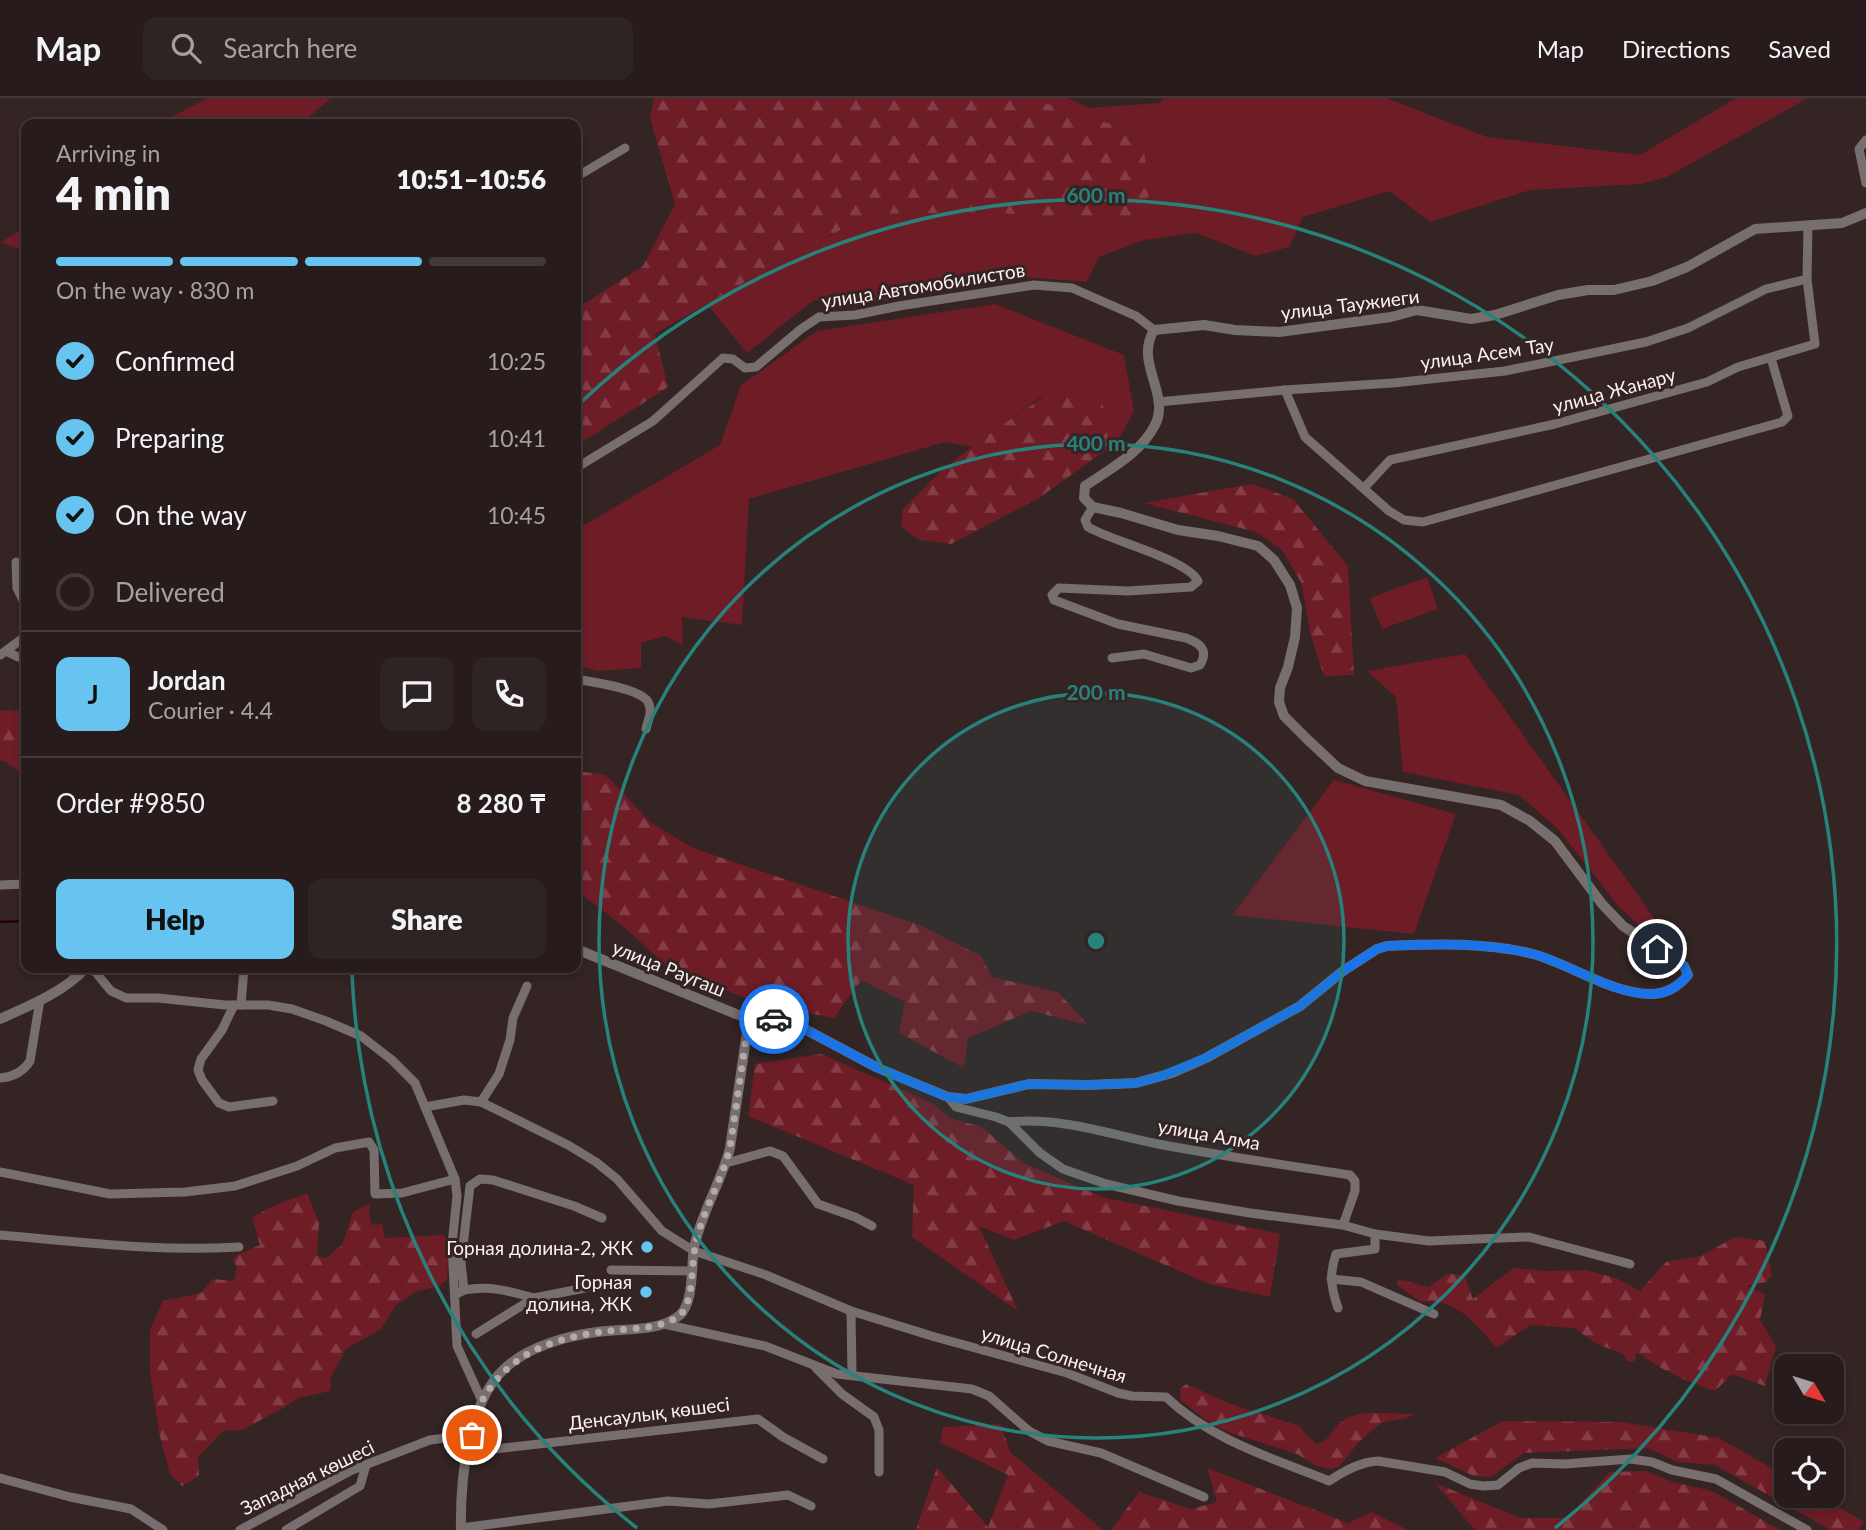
<!DOCTYPE html>
<meta charset="utf-8">
<style>
:root{--surface:#271b1b;--page:#2f2424;--text:#f1f3f6;--muted:#a4a1a3;--line:#43393a;--accent:#67c4f0}
body{margin:0;font-family:Lato,sans-serif;background:var(--page);color:var(--text);height:100vh;display:flex;flex-direction:column;font-size:26px;white-space:nowrap}
*{box-sizing:border-box;margin:0}
p{font-size:23px;color:var(--muted)}
.icon{flex:none;width:38px;height:38px;fill:none;stroke:currentColor;stroke-width:2;stroke-linecap:round;stroke-linejoin:round}
.map{position:relative;flex:1;overflow:hidden}
.sheet{position:absolute;left:21px;top:21px;width:560px;height:854px;display:flex;flex-direction:column;background:var(--surface);border-radius:14px;box-shadow:0 4px 10px #0003,0 0 0 2px var(--line)}
.sheet>*{flex:none}
.needle{width:46px;rotate:128deg}
.controls{position:absolute;left:1774px;top:1256px;display:grid;gap:14px}
.controls a{display:grid;place-items:center;width:70px;height:70px;border-radius:14px;background:var(--surface);box-shadow:0 4px 10px #0003,0 0 0 2px var(--line);font-size:35px}
.pin{position:absolute;display:grid;place-items:center;width:60px;height:60px;color:#fff;margin:-30px;border:4px solid #fff;border-radius:50%;box-shadow:0 2px 7px #0007}
.courier{position:absolute;display:grid;place-items:center;width:70px;height:70px;margin:-35px;border:5px solid #1a73e8;border-radius:50%;background:#fff;color:#222;box-shadow:0 2px 9px #0007}
.head em{font-style:normal;font-weight:800}
.head div{display:flex;flex-direction:column-reverse}
.head{display:flex;align-items:center;justify-content:space-between;height:119px;padding:0 35px}
h1{font-size:46px;font-weight:800;line-height:52px}
.bar{display:grid;grid-template-columns:repeat(4,1fr);gap:10px 7px;align-content:center;height:84px;padding:0 35px}
.bar i{height:9px;border-radius:5px;background:var(--line)}
.bar .current{background:var(--accent)}
.bar p{grid-column:span 4}
.line{display:flex;align-items:center;gap:18px;padding:0 35px;border-top:2px solid var(--line)}
.line div{flex:1}
.round{display:grid;place-items:center;flex:none;width:74px;height:74px;border-radius:14px;background:var(--page)}
ol{padding:0 35px;list-style:none}
li{display:flex;align-items:center;gap:21px;height:77px}
li p{margin-inline-start:auto}
li .icon{padding:7px;border-radius:50%;background:var(--accent);color:#111;stroke-width:4}
li:last-child{color:var(--muted)}
li i{width:38px;height:38px;border:4px solid var(--line);border-radius:50%}
.button{display:flex;gap:14px;margin-top:auto;padding:14px 35px}
.button a{flex:1;height:80px;border-radius:14px;background:var(--accent);color:#111;font-size:28px;font-weight:800;line-height:80px;text-align:center}
.button a+a{background:var(--page);color:var(--text)}
header{display:flex;align-items:center;gap:42px;box-sizing:border-box;height:98px;padding:0 35px;background:var(--surface);border-bottom:2px solid var(--line)}
header strong{font-size:33px}
nav{display:flex;gap:38px;margin-inline-start:auto;font-size:24px}
.search{width:490px;height:63px;background:var(--page);display:flex;align-items:center;gap:18px;box-sizing:border-box;padding:0 24px;border-radius:14px;color:var(--muted);font-size:26px}
.map>svg:first-child{display:block}
.green{fill:#6e1c26}
.forest{fill:url(#forest-firs)}
.lines{fill:none;stroke-linecap:round;stroke-linejoin:round}
.stream{stroke:#290004;stroke-width:2.5}
.minor{stroke:#776e6e;stroke-width:9}
.tertiary{stroke:#776e6e;stroke-width:10}
.done{stroke:#b6a9a9;stroke-width:7;stroke-dasharray:0 12.6}
.route{stroke:#1a73e8;stroke-width:9}
.ring{fill:none;stroke:#27827b;stroke-width:3.5}
.poi-dot{fill:#67c4f0;stroke:#342424;stroke-width:2.5}
.labels{text-anchor:middle;dominant-baseline:central;stroke-width:6;stroke-linejoin:round;paint-order:stroke}
.street-label{font-size:19px;fill:#fcf0f0;stroke:#342424}
.poi-label{font-size:19px;fill:#fcf0f0;stroke:#342424;text-anchor:end}
.centre{fill:#27827b;stroke:#342424;stroke-width:3.5}
.ring-label{font-size:21px;text-anchor:middle;font-weight:bold;fill:#27827b;stroke:#342424;stroke-width:6;stroke-linejoin:round;paint-order:stroke}
</style>
<header>
<strong>Map</strong>
<div class="search"><svg class="icon" aria-label="search" viewBox="0 0 24 24"><circle cx="10" cy="10" r="6"/><path d="M15 15l6 6"/></svg>Search here</div>
<nav><a>Map</a><a>Directions</a><a>Saved</a></nav>
</header>
<div class="map">
<svg width="1866" height="1432" viewBox="0 0 1866 1432">
<defs>
<pattern id="forest-firs" width="22" height="20" patternUnits="userSpaceOnUse" patternTransform="scale(1.75)"><rect width="22" height="20" fill="#6e1c26"/><path d="M5 1l3.5 6h-7zM16 11l3.5 6h-7z" fill="#843d46"/></pattern>
</defs>
<rect width="100%" height="100%" fill="#342424"/>
<g class="green">
<polygon points="208,0 331,0 301,26 158,26"/>
<path d="M1035,0H1068L1089,10L1159,5L1164,0H1386L1487,39L1640,57L1736,0H1808L1667,79L1641,86L1530,92L1430,124L1390,93L1303,119L1289,149L1256,158L1196,135L1144,142L1099,159L1087,184L1010,178L859,207L814,202L747,255L707,206L802,151L873,116L987,114L1061,118L1141,31C1104,26 1069,16 1035,0Z"/>
<polygon points="26,128 26,154 1,144"/>
<polygon points="995,206 1124,257 1134,313 1117,344 1102,305 1041,299 972,349 945,344 749,401 742,527 682,519 683,547 665,538 641,545 641,570 600,573 576,568 576,432 720,347 741,287 817,233"/>
<polygon points="1427,479 1438,511 1382,531 1370,500"/>
<polygon points="1465,556 1670,842 1648,835 1619,809 1557,730 1519,697 1403,674 1396,599 1367,573"/>
<polygon points="1334,682 1456,716 1414,836 1232,817"/>
</g>
<g class="forest">
<path d="M654,0H1035C1069,16 1104,26 1141,31L1149,89L1146,125L987,114L873,116L802,151L655,236L668,289L576,348V211L643,168L675,106L650,20Z"/>
<polygon points="1061,287 1102,305 1117,344 1039,400 951,446 919,442 901,428 903,411 940,374 986,338"/>
<polygon points="1252,386 1293,401 1348,468 1354,577 1324,578 1311,538 1301,484 1282,452 1256,434 1144,405"/>
<polygon points="0,612 26,613 26,679 4,663 0,663"/>
<polygon points="576,673 606,677 650,724 693,750 922,828 981,858 992,879 1058,894 1088,927 1031,913 968,940 964,970 899,935 905,904 861,882 834,920 760,906 668,869 623,828 576,792"/>
<polygon points="822,956 932,1005 950,1020 982,1029 1023,1065 1102,1099 1280,1136 1270,1199 1209,1186 1064,1123 1014,1142 979,1128 1018,1213 912,1139 914,1087 748,1018 755,966"/>
<polygon points="307,1095 319,1125 317,1158 326,1160 342,1147 353,1114 370,1105 369,1115 372,1127 382,1126 385,1140 443,1137 449,1144 447,1182 439,1188 417,1193 396,1207 381,1231 346,1251 331,1279 330,1293 298,1300 283,1310 242,1332 223,1333 198,1359 199,1378 182,1388 170,1376 159,1335 150,1274 150,1232 163,1203 201,1195 213,1181 234,1183 237,1169 233,1162 237,1157 260,1147 252,1119 278,1106"/>
<path d="M1735,1139L1765,1143L1772,1178L1766,1184L1747,1188L1765,1196L1760,1222L1776,1248L1765,1288L1732,1276L1715,1293C1687,1284 1661,1272 1637,1254L1635,1263L1628,1264L1623,1256L1597,1246L1574,1230L1530,1227L1497,1250C1475,1226 1457,1199 1421,1204L1397,1187L1398,1181L1428,1189L1448,1176L1464,1177L1473,1201L1514,1170L1547,1173L1586,1172L1618,1181L1640,1193L1666,1164L1701,1158Z"/>
<path d="M1186,1286L1231,1306L1300,1328L1306,1337L1317,1346C1329,1344 1332,1331 1341,1324C1361,1309 1391,1317 1414,1316L1407,1320L1381,1325L1359,1344L1339,1369L1330,1371L1315,1367L1297,1356L1228,1334L1212,1326L1181,1303L1180,1291Z"/>
<polygon points="1503,1323 1621,1324 1719,1340 1787,1379 1787,1398 1820,1398 1864,1424 1858,1432 1831,1432 1715,1367 1677,1364 1648,1350 1524,1355 1491,1379 1474,1378 1435,1360"/>
<polygon points="1001,1326 1010,1354 1103,1432 916,1432 937,1369 988,1429 1008,1377 940,1344 943,1329"/>
<polygon points="1207,1370 1348,1425 1372,1414 1408,1432 1111,1432 1139,1394 1191,1411 1217,1404"/>
<polygon points="1646,1373 1673,1384 1712,1393 1780,1432 1479,1432 1473,1430 1435,1385 1520,1420 1567,1420 1610,1374"/>
</g>
<g class="lines">
<polyline class="stream" points="0,824 26,823"/>
<g class="minor">
<polyline points="1866,42 1859,51 1866,85"/>
<polyline points="576,79 625,50"/>
<polyline points="1285,292 1305,339 1389,413 1404,422 1423,424 1782,324 1788,318 1771,260"/>
<polyline points="1158,304 1285,292 1393,285 1505,273 1646,244 1688,230 1766,191 1807,181"/>
<polyline points="576,370 653,323 723,260 733,261 745,270 756,269 801,231 819,219 855,217 899,208 1034,187 1072,190 1136,218 1154,232"/>
<polyline points="1364,390 1390,362 1555,326 1707,284 1738,269 1815,246 1807,181 1808,127"/>
<path d="M1093,409L1085,422L1088,429C1111,443 1187,461 1198,483L1191,489L1128,493L1059,490L1052,497L1054,502L1118,526L1186,540C1200,545 1209,552 1200,567L1191,570L1144,556L1112,560"/>
<polyline points="16,464 17,490 26,508"/>
<polyline points="6,553 18,559 26,558"/>
<polyline points="0,557 26,538"/>
<path d="M576,581C591,584 641,590 648,604C653,613 648,622 646,631"/>
<polyline points="0,787 26,786"/>
<polyline points="92,870 111,893 126,900 158,900 225,907 268,907 292,911 326,923 361,938 392,962 415,985 455,1081 457,1098 452,1147 457,1248 482,1303"/>
<polyline points="234,907 222,932 201,961 198,972 202,982 219,1005 229,1009 273,1003"/>
<polyline points="241,907 244,870"/>
<path d="M0,980C13,979 23,974 30,963L40,902"/>
<polyline points="948,999 956,1009 996,1019 1009,1024 1040,1055 1063,1071 1106,1086 1178,1103 1250,1115 1343,1127 1375,1136 1429,1143 1529,1139 1630,1166"/>
<polyline points="481,1004 499,976 510,942 513,920 527,888"/>
<polyline points="425,1009 464,1002 481,1004 568,1047 596,1064 617,1081 662,1133 694,1153 766,1177 851,1213"/>
<path d="M1009,1024C1060,1019 1109,1036 1158,1046C1221,1058 1286,1067 1350,1077L1355,1083V1093L1343,1127"/>
<polyline points="726,1065 770,1053 783,1058 818,1106 855,1119 872,1128"/>
<polyline points="0,1074 110,1096 185,1094 235,1088 297,1068 335,1050 369,1044 374,1052 375,1096 402,1095 455,1081"/>
<path d="M0,1137C80,1144 158,1154 239,1149"/>
<polyline points="611,1172 692,1173"/>
<polyline points="1331,1181 1361,1184 1434,1216"/>
<path d="M464,1192C489,1187 509,1193 534,1200L476,1236"/>
<polyline points="455,1197 464,1192 461,1165 470,1088 480,1081 493,1082 574,1108 602,1120"/>
<polyline points="534,1200 600,1187"/>
<path d="M1338,1210C1331,1190 1329,1176 1336,1156L1375,1151V1136"/>
<polyline points="664,1226 765,1248 837,1276 972,1291 989,1298 1029,1333 1048,1343 1101,1355 1204,1399"/>
<polyline points="816,1270 842,1296 874,1319 879,1332 879,1374"/>
<path d="M852,1277L851,1213L935,1239L1067,1275L1118,1295L1132,1298L1166,1299C1211,1342 1272,1360 1329,1383C1344,1373 1360,1364 1378,1363L1445,1374L1470,1386L1483,1388L1498,1387L1519,1370L1532,1365L1564,1366L1631,1361L1652,1364L1672,1372L1716,1381L1807,1432"/>
<polyline points="468,1354 758,1321 783,1339 823,1361"/>
<polyline points="0,1380 70,1399 131,1411 163,1432"/>
<polyline points="461,1430 668,1403 709,1406 788,1397 811,1408"/>
<polyline points="240,1432 352,1372 430,1342 472,1337"/>
<polyline points="286,1432 360,1388 366,1367"/>
</g>
<g class="tertiary">
<path d="M576,851L736,916L749,920H770L799,928L878,970L948,999L966,1001L1029,986L1088,987L1136,985L1172,975L1206,960L1300,908L1343,873L1377,851L1387,848C1435,846 1486,844 1533,856C1570,866 1612,896 1651,896C1667,896 1678,889 1688,877L1684,868L1623,828L1602,806L1555,743L1530,723L1501,707L1365,683L1338,670L1307,641L1284,618L1279,604L1280,590L1288,569L1295,539L1297,510L1290,487L1274,462L1258,448L1218,438L1178,432L1121,415L1093,409L1084,400L1085,388C1110,371 1141,355 1155,327C1171,296 1134,265 1154,232L1204,227L1235,232L1279,234L1391,219L1417,212L1471,221L1495,217L1558,197L1588,192H1614L1652,183L1687,169L1755,131L1842,125L1866,115"/>
<path d="M0,921C31,907 62,895 86,870"/>
<path d="M461,1432C460,1383 467,1307 504,1271C527,1249 566,1238 597,1234C623,1230 658,1235 680,1217C694,1204 691,1168 694,1150C701,1115 721,1085 730,1050L749,920"/>
</g>
</g>
<g class="lines">
<path class="done" d="M472,1337C475,1325 477,1312 483,1301C512,1250 564,1237 619,1232C639,1230 663,1230 680,1217C694,1204 691,1168 695,1150C701,1115 721,1085 730,1050L749,920L774,921"/>
<path class="route" d="M774,921L799,928L878,970L947,999L966,1001L1029,986L1088,987L1136,985L1159,979L1206,960L1300,908L1343,873L1377,851L1387,848C1435,846 1486,844 1533,856C1570,866 1612,896 1651,896C1667,896 1678,889 1688,877L1684,868L1657,851"/>
</g>
<circle cx="1096" cy="843" r="248" fill="#27827b" fill-opacity=".12"/>
<g class="ring">
<circle cx="1096" cy="843" r="248"/>
<circle cx="1096" cy="843" r="497"/>
<path d="M637 1430A745 745 0 0 1 352 875M578 307A745 745 0 1 1 1555 1430"/>
</g>
<g class="poi-dot">
<circle cx="647" cy="1149" r="7"/>
<circle cx="646" cy="1194" r="7"/>
</g>
<g class="labels">
<g class="street-label">
<text transform="translate(923 187) rotate(-9)">улица Автомобилистов</text>
<text transform="translate(1350 206) rotate(-7)">улица Таужиеги</text>
<text transform="translate(1487 255) rotate(-8)">улица Асем Тау</text>
<text transform="translate(1614 292) rotate(-15)">улица Жанару</text>
<text transform="translate(669 870) rotate(22)">улица Раугаш</text>
<text transform="translate(1209 1036) rotate(10)">улица Алма</text>
<text transform="translate(1054 1256) rotate(17)">улица Солнечная</text>
<text transform="translate(649 1315) rotate(-7)">Денсаулық көшесі</text>
<text transform="translate(307 1379) rotate(-26)">Западная көшесі</text>
</g>
<g class="poi-label">
<text x="633" y="1149">Горная долина-2, ЖК</text>
<text x="632" y="1183">Горная<tspan x="632" dy="22">долина, ЖК</tspan></text>
</g>
</g>
<circle cx="1096" cy="843" r="10" class="centre"/>
<g class="ring-label">
<text x="1096" y="105">600 m</text>
<text x="1096" y="353">400 m</text>
<text x="1096" y="602">200 m</text>
</g>
</svg>
<div class="controls">
<a><svg class="needle" viewBox="-14 -14 28 28"><path d="M0-13l5 13h-10z" fill="#e53935"/><path d="M0 13l5-13h-10z" fill="#a4a1a3"/></svg></a>
<a><svg class="icon" aria-label="locate" viewBox="0 0 24 24"><circle cx="12" cy="12" r="6"/><path d="M12 2v4M12 18v4M2 12h4M18 12h4"/></svg></a>
</div>
<div class="pin" style="left:472px;top:1337px;background:#ea580c"><svg class="icon" aria-label="bag" viewBox="0 0 24 24"><path d="M5 8h14l-1 12H6zM9 8a3 3 0 0 1 6 0"/></svg></div>
<div class="pin" style="left:1657px;top:851px;background:#1f2937"><svg class="icon" aria-label="home" viewBox="0 0 24 24"><path d="M3 11l9-7 9 7M6 9v11h12V9"/></svg></div>
<div class="courier" style="left:774px;top:921px"><svg class="icon" aria-label="car" viewBox="0 0 24 24"><path d="M5 17H2v-5l4-1 3-4h7l3 4 3 1v5h-3M9 17h6M6 11h13"/><circle cx="7" cy="17" r="2"/><circle cx="17" cy="17" r="2"/></svg></div>
<section class="sheet">
<div class="head"><div><h1>4 min</h1><p>Arriving in</p></div><em>10:51–10:56</em></div>
<div class="bar"><i class="current"></i><i class="current"></i><i class="current"></i><i></i><p>On the way · 830 m</p></div>
<ol>
<li><svg class="icon" aria-label="check" viewBox="0 0 24 24"><path d="M5 12l5 5 9-10"/></svg>Confirmed<p>10:25</p></li>
<li><svg class="icon" aria-label="check" viewBox="0 0 24 24"><path d="M5 12l5 5 9-10"/></svg>Preparing<p>10:41</p></li>
<li><svg class="icon" aria-label="check" viewBox="0 0 24 24"><path d="M5 12l5 5 9-10"/></svg>On the way<p>10:45</p></li>
<li><i></i>Delivered</li>
</ol>
<div class="line" style="height:126px"><b class="round" style="background:var(--accent);color:#111">J</b><div><b>Jordan</b><p>Courier · 4.4</p></div><a class="round"><svg class="icon" aria-label="chat" viewBox="0 0 24 24"><path d="M4 5h16v11H9l-5 4z"/></svg></a><a class="round"><svg class="icon" aria-label="phone" viewBox="0 0 24 24"><path d="M5 4h4l2 5-3 2q2 4 5 5l2-3 5 2v4C11 20 4 13 5 4z"/></svg></a></div>
<div class="line" style="height:91px"><div>Order #9850</div><b>8 280 ₸</b></div>
<div class="button"><a>Help</a><a>Share</a></div>
</section>
</div>
